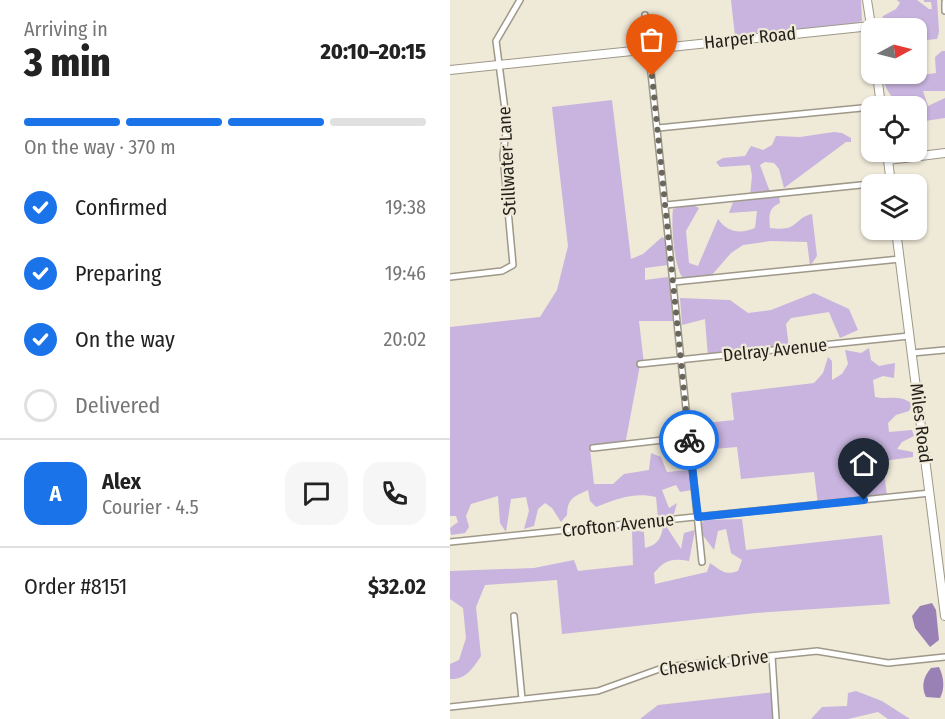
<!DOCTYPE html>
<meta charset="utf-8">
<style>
:root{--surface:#fff;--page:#f6f6f6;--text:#222;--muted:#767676;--line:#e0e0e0;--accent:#1a73e8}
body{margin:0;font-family:"Fira Sans Condensed",sans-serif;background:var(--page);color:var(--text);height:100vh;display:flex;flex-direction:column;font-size:22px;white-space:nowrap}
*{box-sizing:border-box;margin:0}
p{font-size:20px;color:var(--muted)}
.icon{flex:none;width:33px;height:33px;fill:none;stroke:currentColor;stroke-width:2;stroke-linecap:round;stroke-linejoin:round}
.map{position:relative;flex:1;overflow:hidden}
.drawer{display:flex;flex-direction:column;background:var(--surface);width:450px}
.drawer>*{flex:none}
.needle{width:39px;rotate:83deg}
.fabs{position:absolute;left:411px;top:18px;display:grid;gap:12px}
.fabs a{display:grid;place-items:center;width:66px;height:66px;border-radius:12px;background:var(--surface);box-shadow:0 2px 4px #0004;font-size:30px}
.pin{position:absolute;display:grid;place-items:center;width:51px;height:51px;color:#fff;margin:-62px -26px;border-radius:50% 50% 50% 0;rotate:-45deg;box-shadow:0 0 6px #0007}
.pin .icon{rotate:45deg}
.courier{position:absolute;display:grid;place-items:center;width:60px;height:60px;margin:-30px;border:4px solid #1a73e8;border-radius:50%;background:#fff;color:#222;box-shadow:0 2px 8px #0007}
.overview em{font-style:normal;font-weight:800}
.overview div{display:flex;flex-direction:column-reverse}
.overview{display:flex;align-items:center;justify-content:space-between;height:102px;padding:0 24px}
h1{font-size:39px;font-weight:800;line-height:45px}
.bar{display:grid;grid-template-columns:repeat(4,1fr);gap:9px 6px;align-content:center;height:72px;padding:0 24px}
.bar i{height:8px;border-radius:4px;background:var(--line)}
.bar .current{background:var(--accent)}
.bar p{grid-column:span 4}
.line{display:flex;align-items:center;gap:15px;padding:0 24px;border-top:2px solid var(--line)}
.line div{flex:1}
.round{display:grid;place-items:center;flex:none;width:63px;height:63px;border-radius:18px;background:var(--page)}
ol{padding:0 24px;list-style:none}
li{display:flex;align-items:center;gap:18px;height:66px}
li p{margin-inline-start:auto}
li .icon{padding:6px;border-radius:50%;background:var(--accent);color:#fff;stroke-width:4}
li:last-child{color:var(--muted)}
li i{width:33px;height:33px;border:3px solid var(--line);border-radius:50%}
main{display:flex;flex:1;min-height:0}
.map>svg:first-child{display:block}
.green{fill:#c8b4de}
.water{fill:#9a81b5}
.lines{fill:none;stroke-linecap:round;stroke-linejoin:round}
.street-casing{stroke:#9e9889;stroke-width:8}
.secondary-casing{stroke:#9e9889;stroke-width:10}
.street{stroke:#fff;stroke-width:5}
.secondary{stroke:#fff;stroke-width:8}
.done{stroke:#69665c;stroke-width:6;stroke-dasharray:0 10.8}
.route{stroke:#1a73e8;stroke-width:8}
.labels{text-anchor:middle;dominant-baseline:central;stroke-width:4.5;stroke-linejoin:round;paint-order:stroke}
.street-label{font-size:18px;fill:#211f19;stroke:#efe9d8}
</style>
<main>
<section class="drawer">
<div class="overview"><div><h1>3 min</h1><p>Arriving in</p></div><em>20:10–20:15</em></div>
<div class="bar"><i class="current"></i><i class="current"></i><i class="current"></i><i></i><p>On the way · 370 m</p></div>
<ol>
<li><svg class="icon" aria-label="check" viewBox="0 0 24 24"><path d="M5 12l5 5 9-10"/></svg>Confirmed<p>19:38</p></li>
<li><svg class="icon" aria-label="check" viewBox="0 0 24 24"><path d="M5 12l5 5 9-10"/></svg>Preparing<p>19:46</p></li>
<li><svg class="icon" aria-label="check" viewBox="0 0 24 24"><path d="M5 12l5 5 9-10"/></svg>On the way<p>20:02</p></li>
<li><i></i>Delivered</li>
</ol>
<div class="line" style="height:108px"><b class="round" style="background:var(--accent);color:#fff">A</b><div><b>Alex</b><p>Courier · 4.5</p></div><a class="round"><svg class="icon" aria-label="chat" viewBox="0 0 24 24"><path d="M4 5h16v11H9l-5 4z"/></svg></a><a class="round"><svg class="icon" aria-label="phone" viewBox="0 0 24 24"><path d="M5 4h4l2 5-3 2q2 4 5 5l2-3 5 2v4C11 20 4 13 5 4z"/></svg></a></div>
<div class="line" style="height:78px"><div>Order #8151</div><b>$32.02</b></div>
</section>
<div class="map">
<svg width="495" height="719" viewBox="0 0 495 719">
<rect width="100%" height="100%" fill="#efe9d8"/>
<g class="green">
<polygon points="281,0 411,0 412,21 406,23 285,36"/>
<polygon points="447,0 467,0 479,9 482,9 481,2 474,2 474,0 487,0 489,32 487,39 467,41 467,34 476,33 475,24 460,28 432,22 433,16 446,9 450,3"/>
<path d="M492,51H495V91H473L478,106L495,98V118L475,121L467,112L466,106C451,106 441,100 435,85L437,80L486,73L485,57Z"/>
<path d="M162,100L181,259L193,254L212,237L215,239L218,265L195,268V280L218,277L225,321H189L194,364L190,365L175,445L140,449L144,484H163L174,474L199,470L201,453L211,457L217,472L239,470L242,490L230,492L226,485L212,490L219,508L227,503L224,514L208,518L206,497C184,492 167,499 146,507L140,501L138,490C125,496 117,498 117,515L111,522L102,508L95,503L88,509L84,526L74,529L79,511L76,497L61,499L56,532L50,523L48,496L21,504L16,516L19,527L15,533L1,535L0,528L8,522L6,516H0V327L90,317L107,290L118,246L102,107Z"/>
<polygon points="384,132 392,133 401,138 401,142 396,142 334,188 329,169 324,163 315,162 310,165 320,192 300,196 302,176 300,165 270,167 266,162 273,158 295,156 301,146 313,150 322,145 326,136 350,137"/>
<path d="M329,196L330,203C318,208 319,216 320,228C350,232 343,218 362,214L367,256L360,266L357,242L320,241L293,245L281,253L261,276L233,278C224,268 221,224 223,209L241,204L249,208L236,231L239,263L248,266L268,219C278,233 290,234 305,228L307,211L279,213L283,202Z"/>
<polygon points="364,293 399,309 408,330 390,338 379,312 341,318 336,324 339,348 258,357 255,319 232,325 230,298 280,300 298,313 321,310"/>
<path d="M419,348L421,360L429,366L445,363L444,378L433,376L423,380L425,397C439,400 450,394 462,404L459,411L446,415L438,423L439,432L462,430L464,436L452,442L447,449L463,452V457L433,461L437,497L368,505L364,472L291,479L287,447L240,451L238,425L284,420L281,393L364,383L373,373L378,357L382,361V380L392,374L398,364L395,350L411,353Z"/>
<path d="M292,519L296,550L432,535L440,604L306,613L112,634L107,580L35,585L26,607L31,656C23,668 16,680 0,679V664L9,660L16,638L13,608L0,599V571L84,568L124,560L128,571L183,565L182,530L194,532L195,548C210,544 211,537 214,523L231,549L234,533L245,530L239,561C221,558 215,560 204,573L205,584L257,572L260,563C271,570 274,576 288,571L292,560L281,553L276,529L268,531L264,550L252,534V523L254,520Z"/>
<polygon points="406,691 432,701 460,719 438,719 428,712 398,719 361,719 372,707 397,706 398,693"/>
<polygon points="325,692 326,719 190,719 208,705"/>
</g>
<g class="water">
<polygon points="482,603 486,610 489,640 480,647 465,628 462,616 470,606"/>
<path d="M489,667C494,677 495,689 490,698L476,697C471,687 473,677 481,668Z"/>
</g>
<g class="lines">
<g class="street-casing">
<g id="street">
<polyline points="495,2 495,11"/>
<polyline points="195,15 252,562"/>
<polyline points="208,128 422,107"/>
<polyline points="216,205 440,182"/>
<polyline points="0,277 52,271 63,265 53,155 57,125 46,41 70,0"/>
<polyline points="224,282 450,259"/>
<polyline points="462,353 495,350"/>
<polyline points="190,364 459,336"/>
<polyline points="143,448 239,437"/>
<polyline points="0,542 480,493"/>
<polyline points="64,616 72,699"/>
<polyline points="322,656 326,719"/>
<polyline points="0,707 148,691 215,667 367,651 438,663 495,657"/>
</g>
</g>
<g class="secondary-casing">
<g id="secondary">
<polyline points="417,0 422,32"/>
<polyline points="0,70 421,26"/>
<polyline points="427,74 431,106"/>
<polyline points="437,152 441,184"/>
<polyline points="438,160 495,153"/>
<polyline points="446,230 495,616"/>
</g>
</g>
<use href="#street" class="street"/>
<use href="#secondary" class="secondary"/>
</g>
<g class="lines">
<polyline class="done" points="202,76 239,440"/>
<polyline class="route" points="239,440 248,517 414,500"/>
</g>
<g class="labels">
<g class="street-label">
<text transform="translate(300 38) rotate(-6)">Harper Road</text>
<text transform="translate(57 161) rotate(-93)">Stillwater Lane</text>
<text transform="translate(325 350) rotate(-6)">Delray Avenue</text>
<text transform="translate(471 423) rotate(83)">Miles Road</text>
<text transform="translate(168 525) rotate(-6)">Crofton Avenue</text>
<text transform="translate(264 663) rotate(-7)">Cheswick Drive</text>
</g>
</g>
</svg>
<div class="fabs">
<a><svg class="needle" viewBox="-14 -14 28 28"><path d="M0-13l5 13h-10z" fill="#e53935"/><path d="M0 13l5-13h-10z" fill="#767676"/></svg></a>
<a><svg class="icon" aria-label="locate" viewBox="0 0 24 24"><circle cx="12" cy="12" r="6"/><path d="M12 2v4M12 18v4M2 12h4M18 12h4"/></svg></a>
<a><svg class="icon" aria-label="layers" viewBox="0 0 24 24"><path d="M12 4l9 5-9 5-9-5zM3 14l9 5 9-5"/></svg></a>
</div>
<div class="pin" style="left:202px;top:76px;background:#ea580c"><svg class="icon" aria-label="bag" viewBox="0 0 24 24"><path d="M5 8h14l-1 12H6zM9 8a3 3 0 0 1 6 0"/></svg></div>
<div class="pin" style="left:414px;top:500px;background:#1f2937"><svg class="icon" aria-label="home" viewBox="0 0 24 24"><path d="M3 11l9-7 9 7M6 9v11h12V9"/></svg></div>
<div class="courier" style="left:239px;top:440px"><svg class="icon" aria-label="bike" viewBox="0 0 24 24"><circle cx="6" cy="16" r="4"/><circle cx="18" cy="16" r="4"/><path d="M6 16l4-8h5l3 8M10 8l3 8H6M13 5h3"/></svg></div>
</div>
</main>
